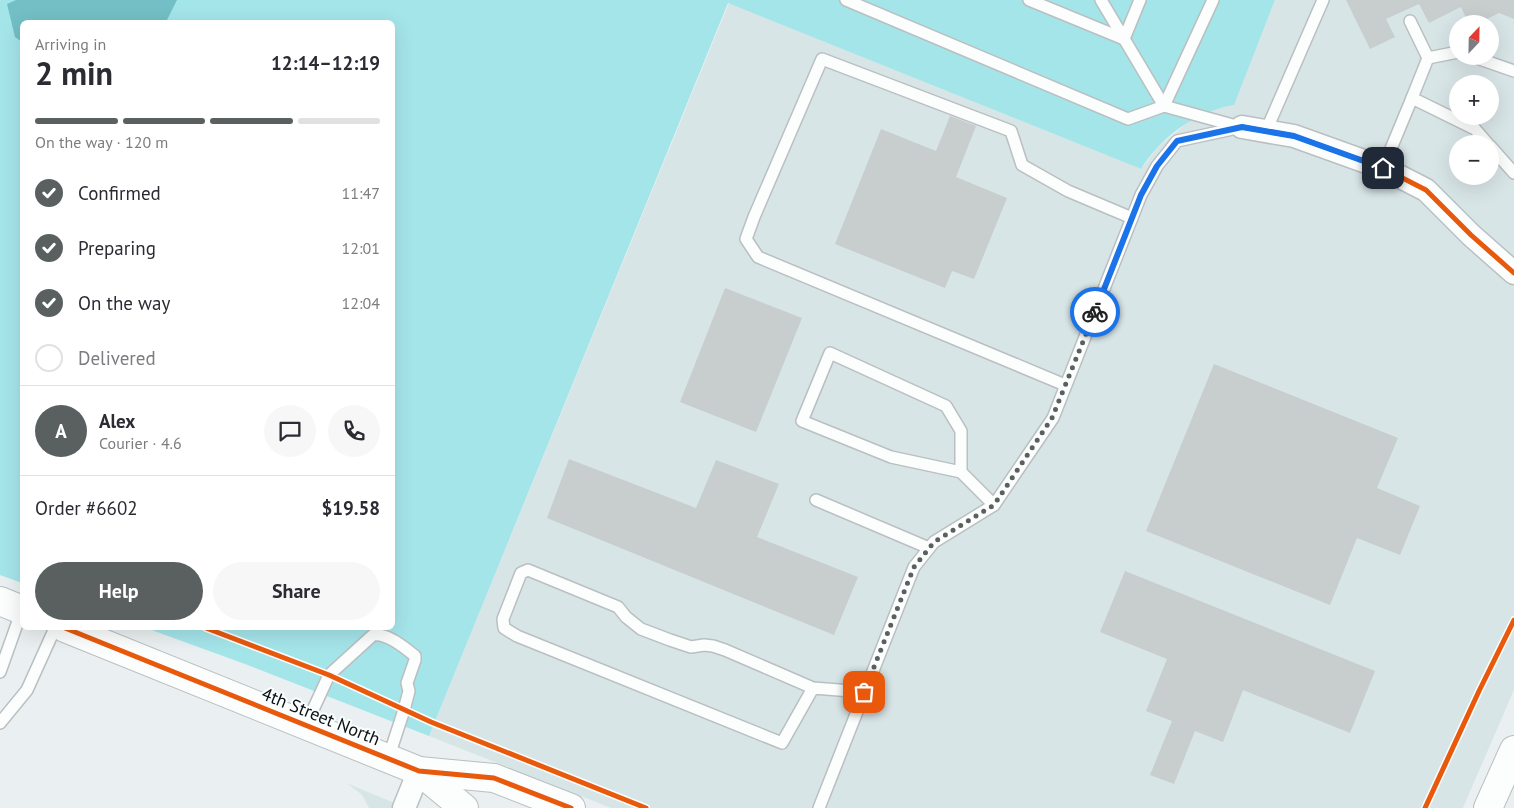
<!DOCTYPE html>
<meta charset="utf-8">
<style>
:root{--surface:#fff;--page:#f7f7f7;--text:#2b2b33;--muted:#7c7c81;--line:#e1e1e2;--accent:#5a5f5f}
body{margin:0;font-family:"PT Sans",sans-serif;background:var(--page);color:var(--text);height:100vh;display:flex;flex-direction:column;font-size:19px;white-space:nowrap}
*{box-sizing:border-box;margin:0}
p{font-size:16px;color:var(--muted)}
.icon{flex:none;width:28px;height:28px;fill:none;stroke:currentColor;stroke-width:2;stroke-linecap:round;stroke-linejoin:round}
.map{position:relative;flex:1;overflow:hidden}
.side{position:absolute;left:20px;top:20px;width:375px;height:610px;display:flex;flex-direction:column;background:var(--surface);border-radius:8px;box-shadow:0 5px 20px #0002}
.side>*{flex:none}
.needle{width:32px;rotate:22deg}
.tools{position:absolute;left:1449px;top:15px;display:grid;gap:10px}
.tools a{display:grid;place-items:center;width:50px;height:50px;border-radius:50%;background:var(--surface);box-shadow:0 5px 20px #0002;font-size:25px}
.pin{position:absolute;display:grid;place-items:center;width:42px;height:42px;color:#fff;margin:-21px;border-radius:10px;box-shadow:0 2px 8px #0006}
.courier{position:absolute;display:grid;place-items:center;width:50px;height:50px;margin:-25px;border:4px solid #1a73e8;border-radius:50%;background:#fff;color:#222;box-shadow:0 1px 6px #0007}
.head em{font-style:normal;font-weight:800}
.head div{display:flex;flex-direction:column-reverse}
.head{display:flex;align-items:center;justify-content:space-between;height:85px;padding:0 15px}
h1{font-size:32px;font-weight:800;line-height:38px}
.bar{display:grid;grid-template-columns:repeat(4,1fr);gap:8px 5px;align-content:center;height:60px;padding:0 15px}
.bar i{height:6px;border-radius:4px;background:var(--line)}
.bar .current{background:var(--accent)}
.bar p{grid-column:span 4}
.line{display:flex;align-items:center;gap:12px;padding:0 15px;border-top:1px solid var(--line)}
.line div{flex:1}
.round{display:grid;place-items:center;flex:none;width:52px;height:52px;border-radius:26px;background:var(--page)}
ol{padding:0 15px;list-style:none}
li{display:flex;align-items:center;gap:15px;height:55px}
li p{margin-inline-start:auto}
li .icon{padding:5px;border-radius:50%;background:var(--accent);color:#fff;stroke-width:4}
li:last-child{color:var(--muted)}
li i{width:28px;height:28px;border:2px solid var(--line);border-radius:50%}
.action{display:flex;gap:10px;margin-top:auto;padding:10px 15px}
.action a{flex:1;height:58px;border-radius:30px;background:var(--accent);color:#fff;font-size:20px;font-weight:800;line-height:58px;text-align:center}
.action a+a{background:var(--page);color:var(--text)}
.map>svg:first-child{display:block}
.built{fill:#d8e5e7;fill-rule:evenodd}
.green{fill:#a4e5ea}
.water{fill:#73bfc5}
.building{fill:#c8cdcd}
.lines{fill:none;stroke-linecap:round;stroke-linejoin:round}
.lane-casing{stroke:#babfc0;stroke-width:14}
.street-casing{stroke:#babfc0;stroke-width:25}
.secondary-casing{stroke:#babfc0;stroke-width:30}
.lane{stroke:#fcfdfd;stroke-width:11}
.street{stroke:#fcfdfd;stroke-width:22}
.secondary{stroke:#fcfdfd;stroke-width:28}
.cycleway-casing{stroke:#fafeff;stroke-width:8}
.cycleway{stroke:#e8590c;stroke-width:5}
.done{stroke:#5a5f5f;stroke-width:5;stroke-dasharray:0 9}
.route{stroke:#1a73e8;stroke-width:6}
.labels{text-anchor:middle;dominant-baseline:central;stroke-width:4;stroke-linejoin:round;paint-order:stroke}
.street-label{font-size:18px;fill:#0d1111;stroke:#fafeff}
</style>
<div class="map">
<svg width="1514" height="808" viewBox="0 0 1514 808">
<rect width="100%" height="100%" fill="#eaf0f1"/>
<g class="built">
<path d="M1275,0H1514V690L1463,808H611L429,736L729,3L1141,169L1158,147L1187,123L1210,111L1234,104ZM1458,24H1490V56H1458ZM1458,84H1490V116H1458ZM1458,144H1490V176H1458Z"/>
<polygon points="346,783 407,808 369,808 362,795 356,790"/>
</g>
<path class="green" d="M0,0H1275L1234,105C1196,111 1161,137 1141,169L728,3L429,736L245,664L146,628H392V22H22V583L0,575Z"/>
<polygon class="water" points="16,0 177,0 166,22 22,22 22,42 15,37 7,4"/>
<g class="building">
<polygon points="1346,0 1514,0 1514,19 1499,13 1477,24 1469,24 1461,7 1429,23 1419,4 1386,19 1395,37 1370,49"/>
<polygon points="950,116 976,126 956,177 1007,198 974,279 952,271 945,288 835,244 881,129 936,151"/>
<polygon points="725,288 802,318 756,432 680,402"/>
<polygon points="1214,364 1398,438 1377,488 1420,506 1400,555 1357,538 1330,605 1146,531"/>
<polygon points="569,459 696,508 716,460 779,484 757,537 858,577 834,635 547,518"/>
<polygon points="1125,571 1375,671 1350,733 1243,690 1223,742 1195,731 1174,784 1150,775 1172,721 1146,711 1167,659 1100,632"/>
</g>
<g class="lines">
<g class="lane-casing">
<g id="lane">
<polyline points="846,0 1128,119 1164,106 1101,0"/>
<polyline points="1029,0 1124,39 1140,0"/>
<polyline points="1213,0 1164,106 1240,127"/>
<polyline points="1410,21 1428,58"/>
<polyline points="1458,52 1428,58 1412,98 1475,129 1488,144"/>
<polyline points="1471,56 1514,71"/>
<polyline points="1266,131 1323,0"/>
<polyline points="1490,146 1514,173"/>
<polyline points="1383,168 1412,98"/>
<polyline points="1065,385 758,257 746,239 754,217 822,59 1011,131 1022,165 1068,191 1132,218"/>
<polyline points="961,472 961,431 946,406 830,353 802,421 891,457 961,472 994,505"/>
<polyline points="816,500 929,548"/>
<polyline points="0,672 22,610"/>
<polyline points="813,688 725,650 713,646 704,645 691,647 670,640 641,629 626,617 618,607 528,570 521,573 503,619 504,628 517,636 782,743 813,688 865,692"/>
<polyline points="0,723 27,690 55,628"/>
<path d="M306,725L329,675L373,635C387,633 404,647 415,656V660L407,683L409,691L404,710L388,759"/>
<polyline points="819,808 914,567 934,542 994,505 1053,418 1141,195 1157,166 1177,141 1242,127"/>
</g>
</g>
<g class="street-casing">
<g id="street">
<polyline points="1242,127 1294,136 1383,168 1426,190 1471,235 1514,273"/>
<polyline points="404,808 419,771"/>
</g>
</g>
<g class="secondary-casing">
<g id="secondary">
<polyline points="0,601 22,610"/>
<polyline points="65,628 419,771 494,778 571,808"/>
<polyline points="419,771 464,808"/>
<polyline points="1488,808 1514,750"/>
</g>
</g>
<use href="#lane" class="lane"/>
<use href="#street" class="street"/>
<use href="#secondary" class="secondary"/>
<g class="cycleway-casing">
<g id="cycleway">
<polyline points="1242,127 1294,136 1383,168 1426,190 1471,235 1514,273"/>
<polyline points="65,628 419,771 494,778 571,808"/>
<polyline points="206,628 329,675 431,722 646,808"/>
<polyline points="1425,808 1479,691 1514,620"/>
</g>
</g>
<use href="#cycleway" class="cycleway"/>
</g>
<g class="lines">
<polyline class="done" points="864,692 914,567 934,542 994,505 1052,418 1095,312"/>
<polyline class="route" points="1095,312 1141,195 1157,166 1177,141 1242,127 1294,136 1383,168"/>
</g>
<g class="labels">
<g class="street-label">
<text transform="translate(321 716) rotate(22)">4th Street North</text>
</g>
</g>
</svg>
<div class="tools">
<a><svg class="needle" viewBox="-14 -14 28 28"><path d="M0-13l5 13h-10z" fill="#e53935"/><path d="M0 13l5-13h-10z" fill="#7c7c81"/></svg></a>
<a>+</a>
<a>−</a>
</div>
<div class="pin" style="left:864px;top:692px;background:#ea580c"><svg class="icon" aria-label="bag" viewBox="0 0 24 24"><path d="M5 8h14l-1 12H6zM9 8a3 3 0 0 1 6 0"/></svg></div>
<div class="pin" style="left:1383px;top:168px;background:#1f2937"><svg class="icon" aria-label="home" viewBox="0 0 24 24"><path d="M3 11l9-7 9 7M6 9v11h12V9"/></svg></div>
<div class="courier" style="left:1095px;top:312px"><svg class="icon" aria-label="bike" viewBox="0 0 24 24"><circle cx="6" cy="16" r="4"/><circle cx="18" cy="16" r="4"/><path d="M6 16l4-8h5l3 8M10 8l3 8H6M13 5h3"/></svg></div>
<section class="side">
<div class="head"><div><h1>2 min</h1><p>Arriving in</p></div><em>12:14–12:19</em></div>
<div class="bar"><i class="current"></i><i class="current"></i><i class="current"></i><i></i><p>On the way · 120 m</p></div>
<ol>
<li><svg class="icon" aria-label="check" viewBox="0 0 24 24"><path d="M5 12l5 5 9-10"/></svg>Confirmed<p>11:47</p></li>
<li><svg class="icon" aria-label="check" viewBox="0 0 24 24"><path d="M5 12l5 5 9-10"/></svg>Preparing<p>12:01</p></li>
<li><svg class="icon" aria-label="check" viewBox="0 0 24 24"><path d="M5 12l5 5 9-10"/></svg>On the way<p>12:04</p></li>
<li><i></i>Delivered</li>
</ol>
<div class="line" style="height:90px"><b class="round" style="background:var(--accent);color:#fff">A</b><div><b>Alex</b><p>Courier · 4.6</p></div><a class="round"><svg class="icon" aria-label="chat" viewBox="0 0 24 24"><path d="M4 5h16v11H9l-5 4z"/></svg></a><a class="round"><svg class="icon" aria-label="phone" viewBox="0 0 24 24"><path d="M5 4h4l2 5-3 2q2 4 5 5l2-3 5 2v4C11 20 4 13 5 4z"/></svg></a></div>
<div class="line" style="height:65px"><div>Order #6602</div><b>$19.58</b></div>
<div class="action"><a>Help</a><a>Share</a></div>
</section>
</div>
